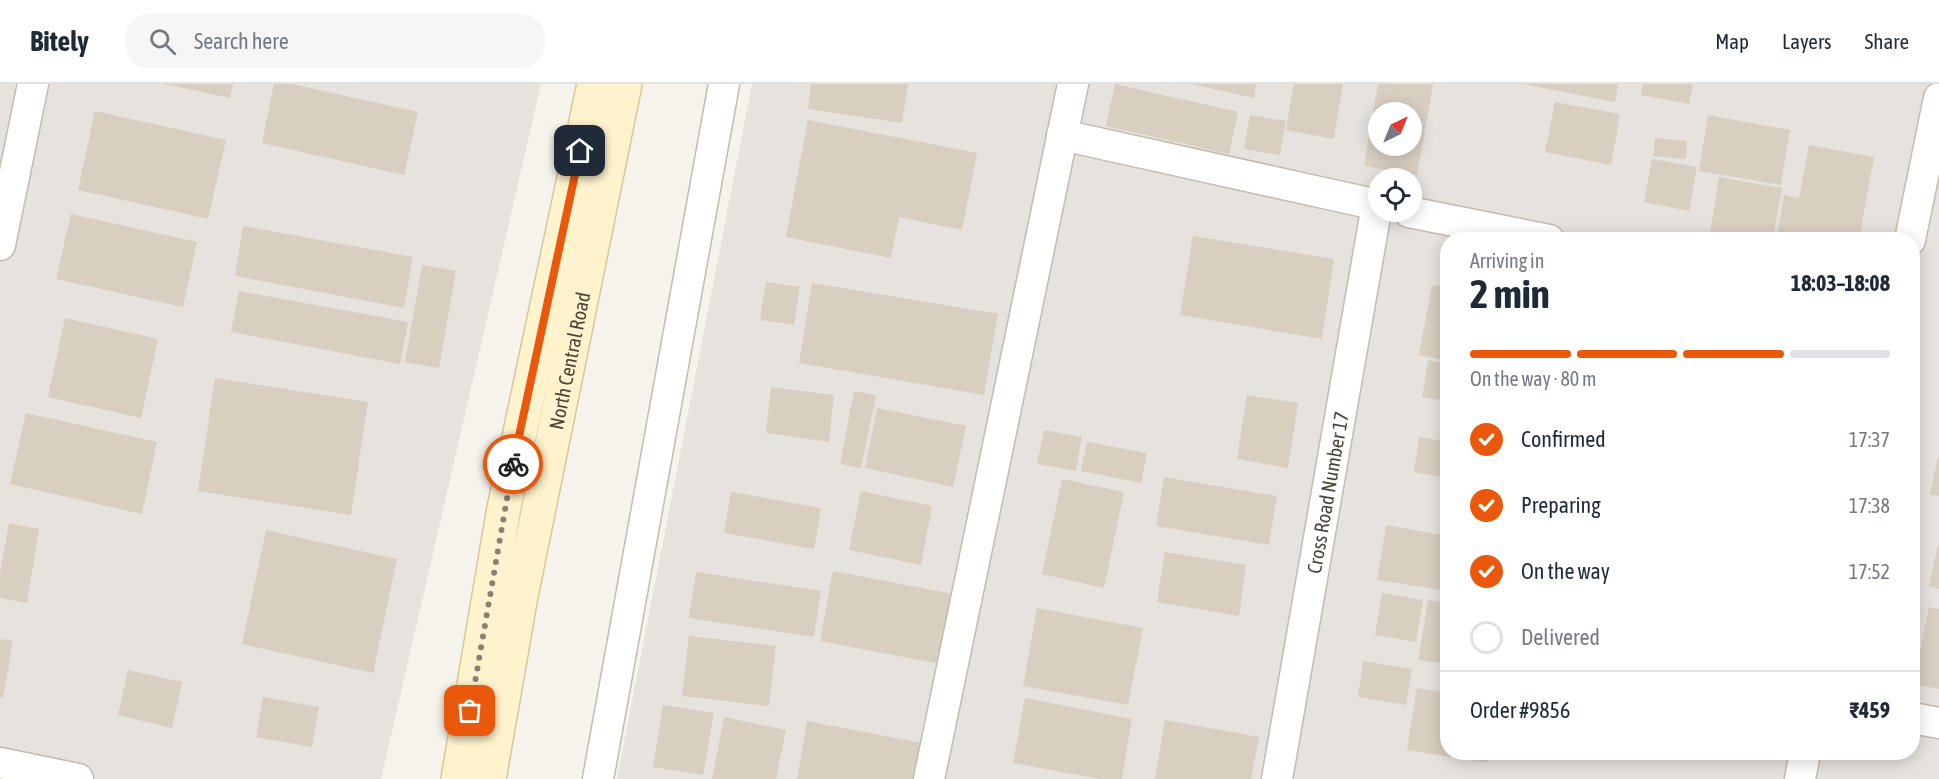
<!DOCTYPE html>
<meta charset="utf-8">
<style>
:root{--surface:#fff;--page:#f6f6f7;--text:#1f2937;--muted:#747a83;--line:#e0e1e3;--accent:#ea580c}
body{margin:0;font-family:"Asap Condensed",sans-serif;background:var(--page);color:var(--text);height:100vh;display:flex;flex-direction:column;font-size:22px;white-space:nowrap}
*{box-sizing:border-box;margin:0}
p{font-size:20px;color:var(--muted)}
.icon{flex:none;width:33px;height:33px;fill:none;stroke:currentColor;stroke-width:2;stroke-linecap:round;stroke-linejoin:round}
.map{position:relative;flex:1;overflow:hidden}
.details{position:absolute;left:1440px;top:148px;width:480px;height:528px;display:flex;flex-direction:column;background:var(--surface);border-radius:24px;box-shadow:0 3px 15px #0003}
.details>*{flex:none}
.needle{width:39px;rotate:43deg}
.tools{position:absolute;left:1368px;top:18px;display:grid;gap:12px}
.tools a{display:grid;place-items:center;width:54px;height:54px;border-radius:50%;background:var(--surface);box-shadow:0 3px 15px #0003;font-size:30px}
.pin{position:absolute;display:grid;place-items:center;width:51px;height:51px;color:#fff;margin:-26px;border-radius:12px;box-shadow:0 3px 9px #0006}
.courier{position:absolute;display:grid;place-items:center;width:60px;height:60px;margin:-30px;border:4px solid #ea580c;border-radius:50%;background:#fff;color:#222;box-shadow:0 2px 8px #0007}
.summary em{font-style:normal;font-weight:700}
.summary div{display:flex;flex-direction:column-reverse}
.summary{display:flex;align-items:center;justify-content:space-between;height:102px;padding:0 30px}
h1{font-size:39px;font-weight:700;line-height:45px}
.bar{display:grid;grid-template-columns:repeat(4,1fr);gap:9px 6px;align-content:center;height:72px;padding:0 30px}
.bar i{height:8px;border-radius:4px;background:var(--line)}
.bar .selected{background:var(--accent)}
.bar p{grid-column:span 4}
.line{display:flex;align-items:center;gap:15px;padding:0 30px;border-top:2px solid var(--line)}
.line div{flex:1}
ol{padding:0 30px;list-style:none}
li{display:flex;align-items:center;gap:18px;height:66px}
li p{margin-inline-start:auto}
li .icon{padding:6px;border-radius:50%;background:var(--accent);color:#fff;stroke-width:4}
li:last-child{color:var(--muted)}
li i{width:33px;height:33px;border:3px solid var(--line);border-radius:50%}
header{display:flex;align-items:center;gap:36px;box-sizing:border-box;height:84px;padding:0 30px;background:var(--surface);border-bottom:2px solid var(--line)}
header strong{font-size:28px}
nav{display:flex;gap:33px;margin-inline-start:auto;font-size:21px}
.search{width:420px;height:54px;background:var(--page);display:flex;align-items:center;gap:15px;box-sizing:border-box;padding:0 21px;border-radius:24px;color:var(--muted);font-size:22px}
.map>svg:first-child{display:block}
.industrial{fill:#e6e2dd;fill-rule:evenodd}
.building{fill:#d8cfc1;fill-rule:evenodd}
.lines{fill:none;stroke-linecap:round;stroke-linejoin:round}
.street-casing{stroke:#c2bbae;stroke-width:33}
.secondary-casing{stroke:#d6c79b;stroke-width:36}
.street{stroke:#fff;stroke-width:30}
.secondary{stroke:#fff3cd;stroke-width:33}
.done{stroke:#878178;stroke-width:6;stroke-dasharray:0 10.8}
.route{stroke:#ea580c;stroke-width:8}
.labels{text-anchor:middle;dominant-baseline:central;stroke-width:4.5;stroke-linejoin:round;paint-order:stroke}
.street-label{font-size:20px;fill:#4b4439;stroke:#fff}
</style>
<header>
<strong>Bitely</strong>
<div class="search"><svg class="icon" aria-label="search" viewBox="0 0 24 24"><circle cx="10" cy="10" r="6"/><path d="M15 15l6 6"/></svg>Search here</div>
<nav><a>Map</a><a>Layers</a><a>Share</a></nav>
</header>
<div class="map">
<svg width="1939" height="695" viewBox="0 0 1939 695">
<rect width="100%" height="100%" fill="#f6f3ec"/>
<g class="industrial">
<polygon points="0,0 541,0 381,695 0,695"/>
<path d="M752,0H1939V695H617ZM1378,28H1412V62H1378ZM1378,94H1412V128H1378ZM1448,156H1912V669H1448Z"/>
</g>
<g class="building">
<polygon points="164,0 233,0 230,14"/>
<polygon points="274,0 292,0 418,28 404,91 262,59"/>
<polygon points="811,0 908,0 902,39 808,25"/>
<polygon points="1115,0 1238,28 1229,70 1106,42"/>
<polygon points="1192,0 1256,0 1254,14"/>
<polygon points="1294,0 1343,0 1334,55 1286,46"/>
<path d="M1378,0H1433L1417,91L1364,82ZM1378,28H1412V62H1378Z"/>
<polygon points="1523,0 1618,0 1615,18"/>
<polygon points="1643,0 1693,0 1689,20 1641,11"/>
<polygon points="1555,18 1620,30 1611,81 1545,68"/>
<polygon points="95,27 226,56 208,135 78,106"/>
<polygon points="1250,31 1286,37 1280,71 1244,65"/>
<polygon points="1708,31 1790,46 1781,101 1699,87"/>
<polygon points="808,36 977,69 962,146 899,133 891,174 786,153"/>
<polygon points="1655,54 1687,57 1686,75 1653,72"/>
<polygon points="1809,61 1874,73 1859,156 1776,156 1784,111 1799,114"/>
<polygon points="1652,75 1697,83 1689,127 1644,118"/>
<polygon points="1719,93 1782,104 1773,156 1709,156"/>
<polygon points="71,130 197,158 183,223 56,195"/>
<polygon points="243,142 413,173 404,224 235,192"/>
<polygon points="1193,152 1334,175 1322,255 1180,231"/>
<polygon points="422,181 456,187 439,284 405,278"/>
<polygon points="766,198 800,203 794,241 760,236"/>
<polygon points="812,199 998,230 984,311 799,279"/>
<polygon points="1432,201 1448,203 1448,277 1419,271"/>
<polygon points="239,207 408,238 400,280 231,248"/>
<polygon points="65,234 158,255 141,334 48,313"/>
<polygon points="1428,276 1448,280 1448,317 1422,313"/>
<polygon points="215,294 368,318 351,431 198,407"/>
<polygon points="771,303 834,311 829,358 766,349"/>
<polygon points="854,307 876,311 861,384 840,380"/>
<polygon points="1247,311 1298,319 1288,384 1237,375"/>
<polygon points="877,324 966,342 953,403 865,384"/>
<polygon points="26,329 157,358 142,430 10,400"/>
<polygon points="1044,346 1082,353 1076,387 1037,380"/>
<polygon points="1419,353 1448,358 1448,394 1414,388"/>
<polygon points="1087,358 1147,369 1141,399 1081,387"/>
<polygon points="1938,373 1939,373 1939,412 1930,410"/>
<polygon points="1164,393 1277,412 1269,461 1156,442"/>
<polygon points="1062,395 1124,408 1104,504 1042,490"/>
<polygon points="861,407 932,422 921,481 849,466"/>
<polygon points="731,408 821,424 814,465 724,449"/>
<polygon points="9,439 39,445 27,519 0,514 0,490"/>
<polygon points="1386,441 1448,452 1448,507 1377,496"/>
<polygon points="266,446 397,475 373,589 242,560"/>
<polygon points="1938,461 1939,461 1939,505 1929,502"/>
<polygon points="1165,468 1246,481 1239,532 1157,518"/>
<polygon points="833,487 953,510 940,580 820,557"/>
<polygon points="696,488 821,507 814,553 689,534"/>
<polygon points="1382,509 1423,516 1416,558 1375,551"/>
<polygon points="1428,516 1448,519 1448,580 1418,576"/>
<polygon points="1929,523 1939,525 1939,605 1913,600"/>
<polygon points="1037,524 1143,544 1128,621 1023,602"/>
<polygon points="689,552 776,562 769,622 682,612"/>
<polygon points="0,555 13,557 3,614 0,613"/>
<polygon points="1363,577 1412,585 1406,621 1358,613"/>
<polygon points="128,586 182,598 172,644 118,631"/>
<polygon points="1417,604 1448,609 1448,669 1489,669 1488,679 1407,666"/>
<polygon points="263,613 319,623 312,663 256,653"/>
<polygon points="1025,614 1132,635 1122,695 1100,695 1013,679"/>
<polygon points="663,621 714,629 703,691 653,683"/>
<polygon points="724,633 786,646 776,695 712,695"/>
<polygon points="1165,636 1259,653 1251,695 1155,695"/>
<polygon points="807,637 922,659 915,695 797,695"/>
</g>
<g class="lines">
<g class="street-casing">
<g id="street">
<polyline points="1062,51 1378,121"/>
<polyline points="1409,128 1549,156"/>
<polyline points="1910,156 1939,14"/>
<polyline points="0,161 33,0"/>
<polyline points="1912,634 1939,639"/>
<polyline points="0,679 78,695"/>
<polyline points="598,695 724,0"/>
<polyline points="929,695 1073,0"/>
<path id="s1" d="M1277,695L1377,121"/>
<polyline points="1800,695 1805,669"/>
</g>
</g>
<g class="secondary-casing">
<g id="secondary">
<polyline points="458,695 504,424 594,0"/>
<path id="s2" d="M489,695L521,512L625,0"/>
</g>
</g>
<use href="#street" class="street"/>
<use href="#secondary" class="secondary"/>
</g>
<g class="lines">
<polyline class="done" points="470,627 513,380"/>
<polyline class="route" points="513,380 580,67"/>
</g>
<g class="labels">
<g class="street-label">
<text stroke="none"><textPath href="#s2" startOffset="426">North Central Road</textPath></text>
<text stroke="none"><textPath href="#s1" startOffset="291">Cross Road Number 17</textPath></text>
</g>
</g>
</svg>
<div class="tools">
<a><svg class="needle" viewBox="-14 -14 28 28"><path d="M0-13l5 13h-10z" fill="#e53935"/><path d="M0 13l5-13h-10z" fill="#747a83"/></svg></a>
<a><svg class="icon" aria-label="locate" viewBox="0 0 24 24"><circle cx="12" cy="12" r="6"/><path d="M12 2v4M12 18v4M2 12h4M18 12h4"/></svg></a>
</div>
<div class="pin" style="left:470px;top:627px;background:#ea580c"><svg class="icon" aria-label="bag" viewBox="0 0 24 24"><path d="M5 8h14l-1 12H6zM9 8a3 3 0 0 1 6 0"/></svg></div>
<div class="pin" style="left:580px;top:67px;background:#1f2937"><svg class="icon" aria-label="home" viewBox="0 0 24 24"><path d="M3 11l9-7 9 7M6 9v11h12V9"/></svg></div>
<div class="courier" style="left:513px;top:380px"><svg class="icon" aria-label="bike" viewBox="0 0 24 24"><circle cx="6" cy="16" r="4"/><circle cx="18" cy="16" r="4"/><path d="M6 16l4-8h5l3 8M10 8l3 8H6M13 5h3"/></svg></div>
<section class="details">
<div class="summary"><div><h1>2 min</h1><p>Arriving in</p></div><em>18:03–18:08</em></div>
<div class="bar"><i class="selected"></i><i class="selected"></i><i class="selected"></i><i></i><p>On the way · 80 m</p></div>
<ol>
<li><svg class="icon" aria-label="check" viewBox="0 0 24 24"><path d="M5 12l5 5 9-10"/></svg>Confirmed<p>17:37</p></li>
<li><svg class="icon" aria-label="check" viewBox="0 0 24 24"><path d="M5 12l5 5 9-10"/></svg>Preparing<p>17:38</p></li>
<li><svg class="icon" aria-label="check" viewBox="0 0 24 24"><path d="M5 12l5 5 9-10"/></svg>On the way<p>17:52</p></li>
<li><i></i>Delivered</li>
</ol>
<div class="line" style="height:78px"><div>Order #9856</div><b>₹459</b></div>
</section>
</div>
